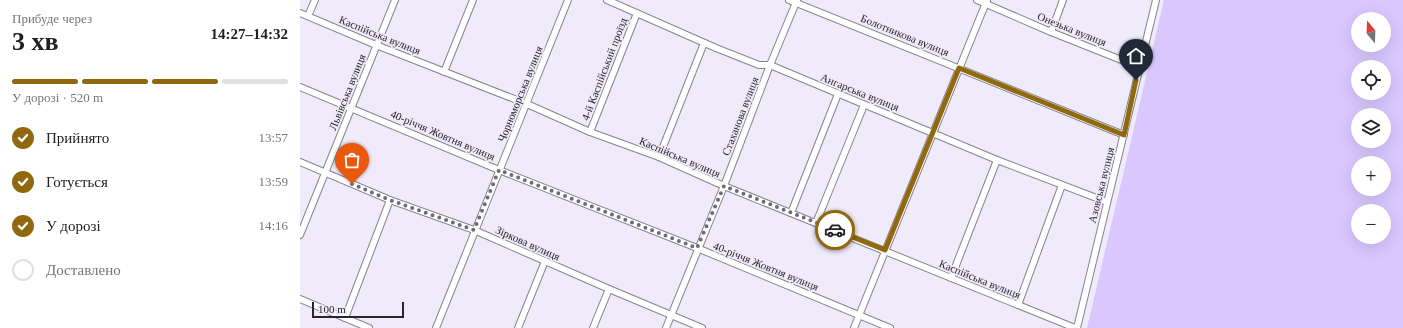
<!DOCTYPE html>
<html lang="uk">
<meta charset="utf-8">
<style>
:root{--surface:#fff;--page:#f6f6f6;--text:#202124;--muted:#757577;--line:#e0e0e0;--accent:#90680e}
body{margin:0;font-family:"Times New Roman",serif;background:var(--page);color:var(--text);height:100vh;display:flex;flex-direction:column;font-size:15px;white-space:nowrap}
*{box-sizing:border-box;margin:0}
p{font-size:13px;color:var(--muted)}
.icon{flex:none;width:22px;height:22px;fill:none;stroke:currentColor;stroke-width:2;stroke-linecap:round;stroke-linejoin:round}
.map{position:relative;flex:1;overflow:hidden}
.side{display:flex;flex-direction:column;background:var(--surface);width:300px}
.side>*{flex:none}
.needle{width:26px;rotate:341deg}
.controls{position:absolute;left:1051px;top:12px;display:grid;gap:8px}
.controls a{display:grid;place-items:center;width:40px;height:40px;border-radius:50%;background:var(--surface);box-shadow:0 4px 16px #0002;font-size:20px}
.scale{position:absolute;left:12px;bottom:10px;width:92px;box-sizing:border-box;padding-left:4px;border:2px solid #28262b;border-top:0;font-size:11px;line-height:14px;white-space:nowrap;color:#28262b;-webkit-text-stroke:3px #f0ebfb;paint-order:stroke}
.pin{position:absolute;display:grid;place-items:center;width:34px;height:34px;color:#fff;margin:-41px -17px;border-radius:50% 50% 50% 0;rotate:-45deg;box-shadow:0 0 4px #0007}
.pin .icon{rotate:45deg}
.courier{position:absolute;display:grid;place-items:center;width:40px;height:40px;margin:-20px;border:3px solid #90680e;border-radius:50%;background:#fff;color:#222;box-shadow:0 1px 5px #0007}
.headline em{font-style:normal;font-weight:700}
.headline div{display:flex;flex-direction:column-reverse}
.headline{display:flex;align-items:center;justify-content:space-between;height:68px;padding:0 12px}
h1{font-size:26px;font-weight:700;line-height:30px}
.bar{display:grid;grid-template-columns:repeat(4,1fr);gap:6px 4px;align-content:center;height:48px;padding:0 12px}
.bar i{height:5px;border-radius:3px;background:var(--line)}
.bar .selected{background:var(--accent)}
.bar p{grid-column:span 4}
ol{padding:0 12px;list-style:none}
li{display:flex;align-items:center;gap:12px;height:44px}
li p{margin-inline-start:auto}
li .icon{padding:4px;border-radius:50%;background:var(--accent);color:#fff;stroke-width:4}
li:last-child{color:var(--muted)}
li i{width:22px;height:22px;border:2px solid var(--line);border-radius:50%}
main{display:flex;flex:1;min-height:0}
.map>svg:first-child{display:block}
.green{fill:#d9c7fe;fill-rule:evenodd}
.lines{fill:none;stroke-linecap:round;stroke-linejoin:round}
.street-casing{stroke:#878290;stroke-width:8}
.street{stroke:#fff;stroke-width:6}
.done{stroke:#6e6b74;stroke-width:4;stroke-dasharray:0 7.2}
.route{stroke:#90680e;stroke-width:5}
.labels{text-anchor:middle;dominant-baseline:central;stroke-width:3.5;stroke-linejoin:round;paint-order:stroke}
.street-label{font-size:11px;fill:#28262b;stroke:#f0ebfb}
</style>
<main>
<section class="side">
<div class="headline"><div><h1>3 хв</h1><p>Прибуде через</p></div><em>14:27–14:32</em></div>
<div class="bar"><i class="selected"></i><i class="selected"></i><i class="selected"></i><i></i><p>У дорозі · 520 m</p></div>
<ol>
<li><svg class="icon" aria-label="check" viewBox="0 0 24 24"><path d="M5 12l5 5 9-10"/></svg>Прийнято<p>13:57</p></li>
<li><svg class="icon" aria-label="check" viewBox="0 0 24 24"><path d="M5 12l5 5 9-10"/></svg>Готується<p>13:59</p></li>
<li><svg class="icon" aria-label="check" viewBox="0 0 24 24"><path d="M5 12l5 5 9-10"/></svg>У дорозі<p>14:16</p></li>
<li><i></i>Доставлено</li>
</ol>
</section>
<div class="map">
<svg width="1103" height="328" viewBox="0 0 1103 328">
<rect width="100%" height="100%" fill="#f0ebfb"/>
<path class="green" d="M864,0H1103V328H787ZM1058,19H1084V45H1058ZM1058,67H1084V93H1058ZM1058,115H1084V141H1058ZM1058,163H1084V189H1058ZM1058,211H1084V237H1058Z"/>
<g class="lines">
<g class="street-casing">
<g id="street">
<polyline points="307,0 416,48 459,65 470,65 697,160 807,202"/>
<polyline points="489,0 824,135"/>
<polyline points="677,0 751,32 839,67"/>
<polyline points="0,13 76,45 227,104 290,132 359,157 424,186 775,328"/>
<polyline points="8,16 15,0"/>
<polyline points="751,32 763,0"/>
<polyline points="144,72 173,0"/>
<polyline points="0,87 199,170 397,248 590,328"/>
<polyline points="290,132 337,13"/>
<polyline points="359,157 404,43"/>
<polyline points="0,162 90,200 174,230 309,289 402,328"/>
<polyline points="491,213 538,94"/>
<polyline points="516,223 564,105"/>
<polyline points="0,235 95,0"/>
<polyline points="651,278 697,160"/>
<polyline points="0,299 69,328"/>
<polyline points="718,305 762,185"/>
<polyline points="45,318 90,200"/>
<polyline points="136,328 268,0"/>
<polyline points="218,328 245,261"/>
<polyline points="293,328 309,289"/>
<polyline points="366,328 424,186 470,65 497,0"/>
<polyline points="554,328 687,0"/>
<polyline points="777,328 856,0"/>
</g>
</g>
<use href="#street" class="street"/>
</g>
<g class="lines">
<polyline class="done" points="52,184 90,200 174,230 199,170 397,248 424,186 535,230"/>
<polyline class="route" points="535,230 585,250 659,68 824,135 836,80"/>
</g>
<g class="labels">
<g class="street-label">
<text transform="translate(772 29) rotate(22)">Онезька вулиця</text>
<text transform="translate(80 35) rotate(22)">Каспійська вулиця</text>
<text transform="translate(605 35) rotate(22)">Болотникова вулиця</text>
<text transform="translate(304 69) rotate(-69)">4-й Каспійський проїзд</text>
<text transform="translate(47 92) rotate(-68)">Львівська вулиця</text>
<text transform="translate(560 92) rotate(22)">Ангарська вулиця</text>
<text transform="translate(220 94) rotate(-68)">Чорноморська вулиця</text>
<text transform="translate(440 116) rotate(-69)">Стаханова вулиця</text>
<text transform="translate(143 135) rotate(23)">40-річчя Жовтня вулиця</text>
<text transform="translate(380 157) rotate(23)">Каспійська вулиця</text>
<text transform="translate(801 185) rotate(-76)">Азовська вулиця</text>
<text transform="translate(228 243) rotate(24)">Зіркова вулиця</text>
<text transform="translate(466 266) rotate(22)">40-річчя Жовтня вулиця</text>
<text transform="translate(680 279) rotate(22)">Каспійська вулиця</text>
</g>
</g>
</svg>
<div class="controls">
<a><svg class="needle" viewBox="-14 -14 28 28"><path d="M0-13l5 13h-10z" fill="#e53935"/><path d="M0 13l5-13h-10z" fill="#757577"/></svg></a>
<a><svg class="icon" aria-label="locate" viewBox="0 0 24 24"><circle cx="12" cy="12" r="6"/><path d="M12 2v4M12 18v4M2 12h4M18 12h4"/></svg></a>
<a><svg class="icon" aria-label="layers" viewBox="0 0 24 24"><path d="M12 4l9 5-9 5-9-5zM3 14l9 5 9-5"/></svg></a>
<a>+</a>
<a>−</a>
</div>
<div class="scale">100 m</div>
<div class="pin" style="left:52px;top:184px;background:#ea580c"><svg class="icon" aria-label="bag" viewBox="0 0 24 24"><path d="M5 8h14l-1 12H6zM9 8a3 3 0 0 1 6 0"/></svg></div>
<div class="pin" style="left:836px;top:80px;background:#1f2937"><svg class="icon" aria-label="home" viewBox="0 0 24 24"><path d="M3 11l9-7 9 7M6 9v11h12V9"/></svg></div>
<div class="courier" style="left:535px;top:230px"><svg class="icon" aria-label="car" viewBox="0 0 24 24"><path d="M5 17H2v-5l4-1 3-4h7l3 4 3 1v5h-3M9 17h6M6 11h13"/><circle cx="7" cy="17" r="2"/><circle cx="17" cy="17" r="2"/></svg></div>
</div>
</main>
